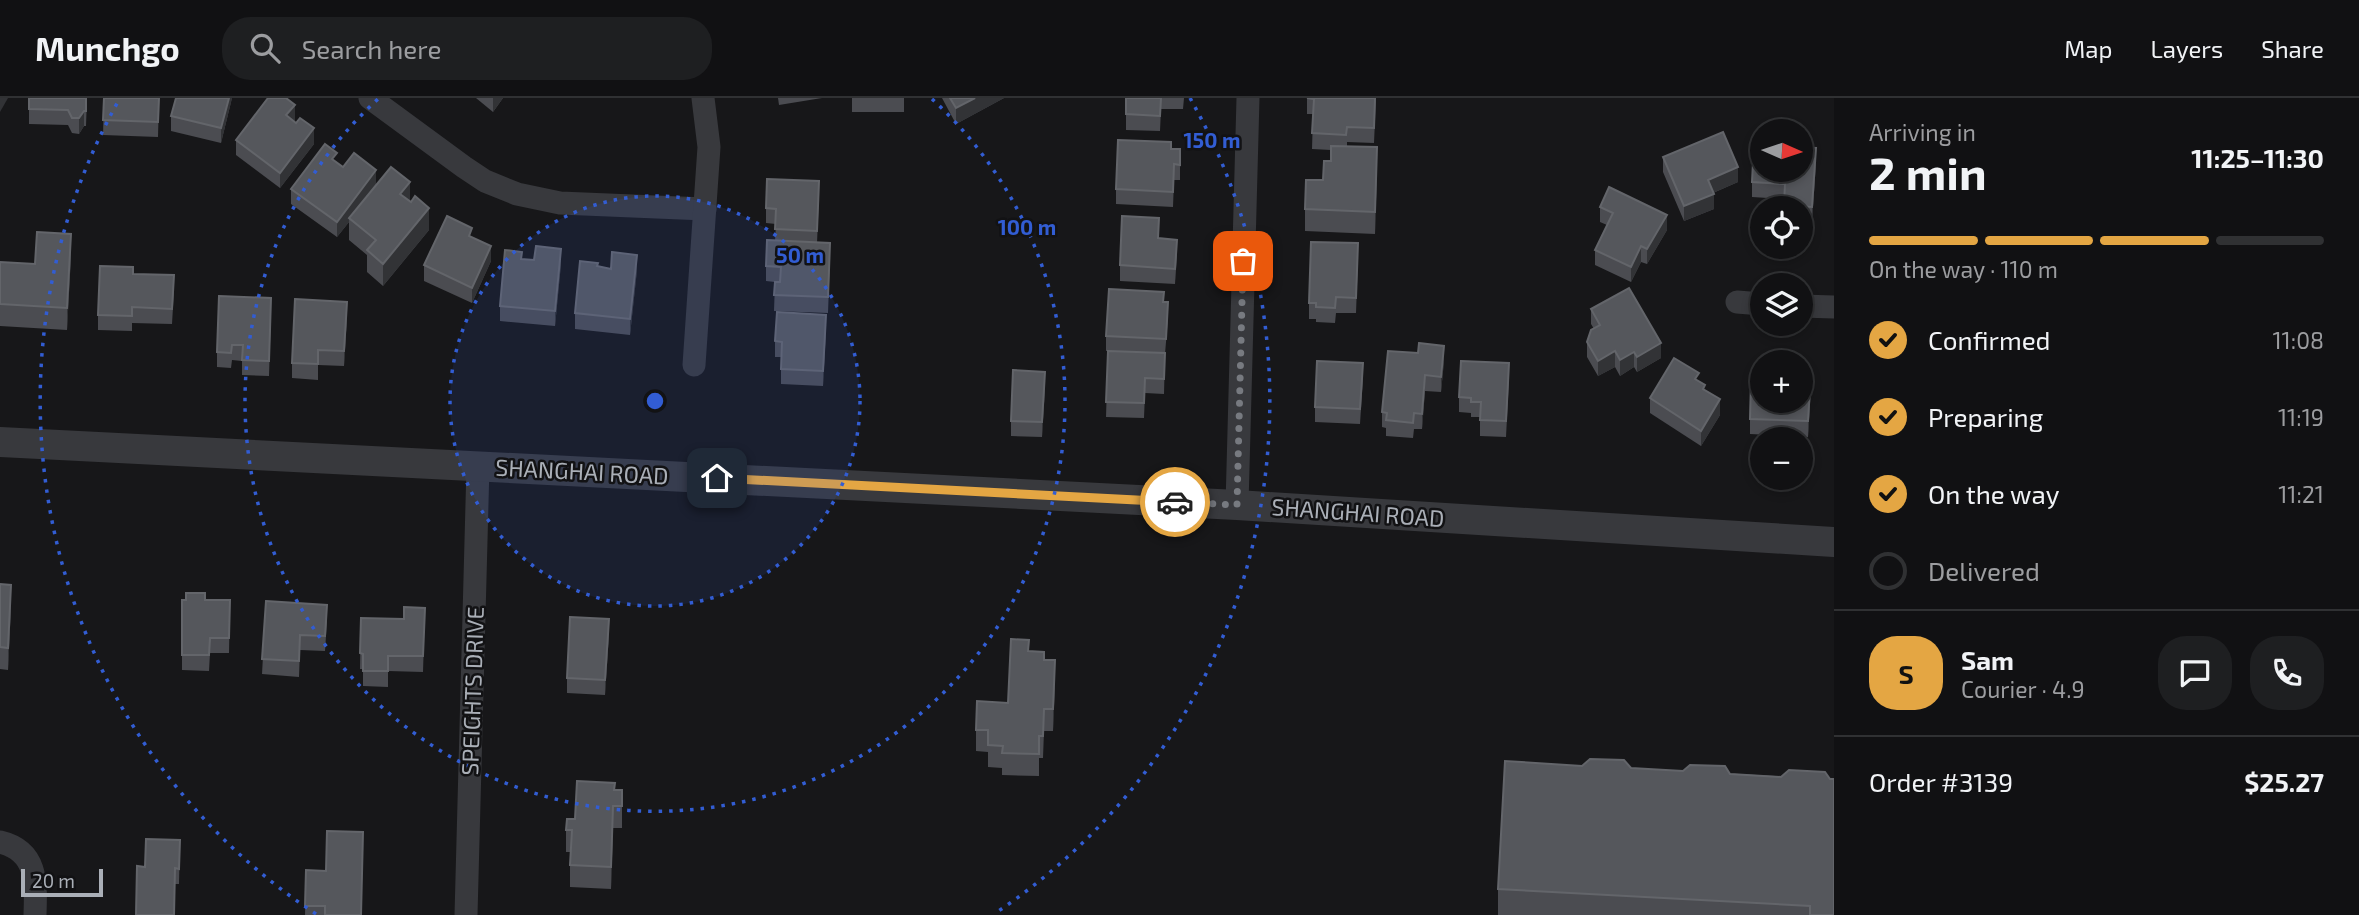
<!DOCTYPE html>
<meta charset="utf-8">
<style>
:root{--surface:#111113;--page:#1e1f21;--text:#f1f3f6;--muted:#9c9da0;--line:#303133;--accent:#e4a643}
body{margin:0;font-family:"Exo 2",sans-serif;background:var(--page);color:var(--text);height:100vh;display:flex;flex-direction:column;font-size:26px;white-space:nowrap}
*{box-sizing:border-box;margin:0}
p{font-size:23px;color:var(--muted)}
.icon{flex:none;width:38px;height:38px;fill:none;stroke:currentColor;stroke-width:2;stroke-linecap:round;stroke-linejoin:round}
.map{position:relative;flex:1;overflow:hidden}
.details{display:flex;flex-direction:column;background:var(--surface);width:525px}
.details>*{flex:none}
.needle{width:46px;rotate:93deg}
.fabs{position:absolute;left:1750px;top:21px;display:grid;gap:14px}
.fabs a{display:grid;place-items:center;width:63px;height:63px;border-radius:50%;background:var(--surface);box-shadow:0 4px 10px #0003,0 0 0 2px var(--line);font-size:35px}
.scale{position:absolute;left:21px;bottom:18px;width:82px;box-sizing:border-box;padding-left:7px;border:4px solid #aaafb7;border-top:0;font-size:19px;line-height:24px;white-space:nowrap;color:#aaafb7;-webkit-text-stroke:5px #121214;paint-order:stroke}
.pin{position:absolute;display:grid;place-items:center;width:60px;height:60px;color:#fff;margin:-30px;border-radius:14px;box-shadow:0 4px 10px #0006}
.courier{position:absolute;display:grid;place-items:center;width:70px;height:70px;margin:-35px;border:5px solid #e4a643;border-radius:50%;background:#fff;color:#222;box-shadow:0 2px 9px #0007}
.headline em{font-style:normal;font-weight:700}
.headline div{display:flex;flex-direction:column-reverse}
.headline{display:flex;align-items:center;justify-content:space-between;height:119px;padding:0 35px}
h1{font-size:46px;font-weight:700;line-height:52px}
.bar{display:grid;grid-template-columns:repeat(4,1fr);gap:10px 7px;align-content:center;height:84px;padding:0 35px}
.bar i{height:9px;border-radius:5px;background:var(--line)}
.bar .current{background:var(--accent)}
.bar p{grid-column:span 4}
.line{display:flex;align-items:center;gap:18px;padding:0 35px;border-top:2px solid var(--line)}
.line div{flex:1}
.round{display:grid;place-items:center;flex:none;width:74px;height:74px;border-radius:28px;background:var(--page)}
ol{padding:0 35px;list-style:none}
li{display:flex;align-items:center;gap:21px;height:77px}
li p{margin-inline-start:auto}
li .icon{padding:7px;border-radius:50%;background:var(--accent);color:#111;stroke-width:4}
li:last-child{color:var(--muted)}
li i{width:38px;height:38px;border:4px solid var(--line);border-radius:50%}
header{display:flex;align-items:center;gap:42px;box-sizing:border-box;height:98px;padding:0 35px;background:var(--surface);border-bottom:2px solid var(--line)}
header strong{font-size:33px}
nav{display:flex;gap:38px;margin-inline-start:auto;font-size:24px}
.search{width:490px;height:63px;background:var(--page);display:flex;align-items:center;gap:18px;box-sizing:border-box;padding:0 24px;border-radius:28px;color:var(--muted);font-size:26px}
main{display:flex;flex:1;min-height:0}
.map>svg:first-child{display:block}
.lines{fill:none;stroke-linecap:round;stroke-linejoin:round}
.minor{stroke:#38393d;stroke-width:23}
.tertiary{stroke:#38393d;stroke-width:30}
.wall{fill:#4b4c51}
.shaded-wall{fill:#323336}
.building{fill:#55575c;stroke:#63656a;stroke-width:2}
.done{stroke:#777a80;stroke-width:7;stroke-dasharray:0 12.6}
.route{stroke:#e4a643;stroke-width:9}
.ring{fill:none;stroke:#325dd3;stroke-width:3.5;stroke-dasharray:3.5 7}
.labels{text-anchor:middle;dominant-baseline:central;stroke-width:5;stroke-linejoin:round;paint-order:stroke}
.street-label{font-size:23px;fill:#aaafb7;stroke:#121214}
.centre{fill:#325dd3;stroke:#121214;stroke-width:3.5}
.ring-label{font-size:21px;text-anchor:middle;font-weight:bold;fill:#325dd3;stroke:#121214;stroke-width:5;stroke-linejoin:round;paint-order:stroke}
</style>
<header>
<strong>Munchgo</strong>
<div class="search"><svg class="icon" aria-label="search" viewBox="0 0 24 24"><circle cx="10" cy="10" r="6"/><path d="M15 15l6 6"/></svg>Search here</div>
<nav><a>Map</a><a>Layers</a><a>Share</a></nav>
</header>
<main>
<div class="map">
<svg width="1834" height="817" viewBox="0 0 1834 817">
<rect width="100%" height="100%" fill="#171719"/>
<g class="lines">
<g class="minor">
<polyline points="370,0 464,69 485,83 517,96 560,105 705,111"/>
<polyline points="1737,204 1762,206"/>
<polyline points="1801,208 1834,209"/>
<polyline points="694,267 709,49 703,0"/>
<polyline points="1237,407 1248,0"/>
<path d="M0,744C38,753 36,785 35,817"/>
<polyline points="466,817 478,368"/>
</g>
<polyline class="tertiary" points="0,344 1237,407 1834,444"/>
</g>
<g class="wall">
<polygon points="29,0 87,0 86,28 84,28 79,36 72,35 68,27 29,26"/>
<polygon points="104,0 159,0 158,39 103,37"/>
<polygon points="176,0 232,0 221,45 171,33 171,18"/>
<polygon points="476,0 503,0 493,14"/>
<polygon points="778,0 822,0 779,7"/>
<rect x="852" y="0" width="52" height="14"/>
<polygon points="942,0 1004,0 956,26"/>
<polygon points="1126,0 1184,0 1183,11 1161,11 1160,33 1126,32"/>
<polygon points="1307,0 1376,0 1374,45 1347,44 1347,48 1377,71 1375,136 1305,133 1305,111 1323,82 1331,63 1331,52 1312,51 1313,16 1307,16"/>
<polygon points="295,22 294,23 314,46 280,90 236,57 236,42"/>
<polygon points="1171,51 1180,66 1180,82 1174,82 1173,109 1116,106 1116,91"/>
<polygon points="1663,59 1738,84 1713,95 1714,111 1684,123 1663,74"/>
<polygon points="337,65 343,69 376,87 410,103 429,132 383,188 367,174 367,157 349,142 349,124 337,139 291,106 291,91"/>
<polygon points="1816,65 1812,124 1801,124 1801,110 1784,110 1785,101 1752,99 1752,84"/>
<polygon points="819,98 817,145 830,161 828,215 774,213 775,184 766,183 766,168 775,143 776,126 766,125 766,110"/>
<polygon points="1600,109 1667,132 1647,166 1641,164 1631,184 1595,167 1595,152 1607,127 1600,124"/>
<polygon points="472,139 491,163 472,205 424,183 424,167"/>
<polygon points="1159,140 1177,157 1175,186 1120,183 1120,167"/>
<polygon points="71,158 67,232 0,228 0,164 35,166"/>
<polygon points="522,161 561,166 555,228 500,223 500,208"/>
<polygon points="1358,161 1356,215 1336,215 1335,225 1316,224 1316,221 1309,221 1309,205"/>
<polygon points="598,169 611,171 637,172 630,237 575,231 575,215"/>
<polygon points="133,176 174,192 172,226 132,225 132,233 98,232 98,217"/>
<polygon points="1164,204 1168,220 1165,256 1164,296 1145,295 1144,320 1106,319 1108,253 1106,253 1106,238"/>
<polygon points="1591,211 1661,260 1637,274 1634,269 1620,278 1615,269 1598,278 1587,259 1587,244 1594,231 1591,226"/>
<polygon points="271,215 269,278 242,277 242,263 232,262 231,270 217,269 217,254"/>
<polygon points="347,219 344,268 318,267 318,282 292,280 292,265"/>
<polygon points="826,232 823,288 781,286 781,259 775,259 775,243"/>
<polygon points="1444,263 1441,294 1425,293 1422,331 1414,331 1413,340 1386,338 1386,330 1382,329 1382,314"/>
<polygon points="1363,280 1360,326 1315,324 1315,309"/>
<polygon points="1509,281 1506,339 1480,338 1480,319 1471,319 1471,315 1459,314 1459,299"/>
<polygon points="1699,283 1720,317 1701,348 1650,315 1650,300"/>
<polygon points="1045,289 1042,339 1011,338 1011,323"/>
<polygon points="1811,289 1808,339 1750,336 1750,321"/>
<polygon points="0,486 11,509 8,572 0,571"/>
<polygon points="182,502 230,502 229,555 210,555 209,573 182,572"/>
<polygon points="266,503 327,523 325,553 300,552 299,579 262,576"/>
<polygon points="425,510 423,574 388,573 388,589 363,588 363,571 360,571 361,520 404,521"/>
<polygon points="609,536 605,597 567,595 567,580"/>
<polygon points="1029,553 1044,562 1055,584 1053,633 1044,633 1043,660 1039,660 1039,678 1002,677 1002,670 988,669 988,654 976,653 976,632 1008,605"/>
<polygon points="1631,670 1830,681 1834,817 1498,817 1498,791"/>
<polygon points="615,692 622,692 622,730 613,730 611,791 570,789 570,754 566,754 566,732 575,721"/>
<polygon points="180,742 179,786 175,786 145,769"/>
<polygon points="363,756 361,817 305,817 306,772 326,773"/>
</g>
<g class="shaded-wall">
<polygon points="0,0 8,0 0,14"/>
<polygon points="229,0 232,0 221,45 221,30"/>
<polygon points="493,0 503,0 493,14"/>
<polygon points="975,0 1004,0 956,26 956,10"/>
<polygon points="295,7 295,22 286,33 286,17"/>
<polygon points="84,13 84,28 79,36 79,20"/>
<polygon points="314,30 314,46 280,90 280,75"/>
<polygon points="1377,49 1377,71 1375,136 1375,114"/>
<polygon points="1816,50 1816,65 1812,124 1812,109"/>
<polygon points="1738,69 1738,84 1708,97 1708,82"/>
<polygon points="376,72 376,87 349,120 349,124 337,139 337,124"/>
<polygon points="410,84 410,106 400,96"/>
<polygon points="1714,96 1714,111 1684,123 1684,108"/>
<polygon points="429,110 429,132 383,188 383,166"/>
<polygon points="1667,117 1667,132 1647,166 1647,151"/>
<polygon points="71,136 71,158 67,232 67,210"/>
<polygon points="491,148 491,163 472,205 472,190"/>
<polygon points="1641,148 1641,164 1631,184 1631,169"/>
<polygon points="561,151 561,166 555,228 555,213"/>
<polygon points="637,157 637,172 630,237 630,221"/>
<polygon points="347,204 347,219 344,268 344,253"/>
<polygon points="826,217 826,232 823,288 823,273"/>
<polygon points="1661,245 1661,260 1637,274 1637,259"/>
<polygon points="1444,248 1444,263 1441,294 1441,279"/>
<polygon points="1615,253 1615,269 1598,278 1598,263"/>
<polygon points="1634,254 1634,269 1620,278 1620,262"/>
<polygon points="1045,274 1045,289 1042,339 1042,324"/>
<polygon points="1811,274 1811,289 1808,339 1808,323"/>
<polygon points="1425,277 1425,293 1422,331 1422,316"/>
<polygon points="1720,301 1720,317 1701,348 1701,333"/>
<polygon points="11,487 11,509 8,572 8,550"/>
<polygon points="609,521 609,536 605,597 605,582"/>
<polygon points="1055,562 1055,584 1053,633 1053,611"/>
<polygon points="613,708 613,730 611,791 611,769"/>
</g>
<g class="building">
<polygon points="29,0 86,0 86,13 84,13 79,20 72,20 68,12 29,11"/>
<polygon points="104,0 159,0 158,24 103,22"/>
<polygon points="176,0 229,0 221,30 171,18"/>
<polygon points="268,0 286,0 295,7 286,17 296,25 300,20 314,30 280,75 236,42"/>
<polygon points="950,0 975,0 956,10"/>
<polygon points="1126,0 1161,0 1160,18 1126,16"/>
<polygon points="1307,0 1375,0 1374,30 1347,29 1346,37 1312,35 1314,1"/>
<polygon points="1723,34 1738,69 1708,82 1714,96 1684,108 1663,59"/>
<polygon points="1118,42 1171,44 1171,51 1180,51 1180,67 1174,66 1173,94 1116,91"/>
<polygon points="1754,45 1762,46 1762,72 1801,72 1801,49 1816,50 1812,109 1784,107 1785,86 1752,84"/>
<polygon points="325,46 337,55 332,61 343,69 354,55 376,72 337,124 291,91"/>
<polygon points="1331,48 1377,49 1375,114 1305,111 1306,82 1323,82 1324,63 1331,63"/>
<polygon points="391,69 410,84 400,96 411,104 415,98 429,110 383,166 367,152 376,142 349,120"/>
<polygon points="767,81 819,83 817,133 775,131 776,111 766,110"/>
<polygon points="1609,89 1667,117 1647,151 1641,148 1631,169 1595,152 1613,115 1600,109"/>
<polygon points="447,118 472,130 469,138 491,148 472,190 424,167"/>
<polygon points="1122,118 1159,120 1158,140 1177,142 1175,171 1120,167"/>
<polygon points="37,134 71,136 67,210 0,206 0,164 35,166"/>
<polygon points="767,142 830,145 828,199 774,197 775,184 780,184 781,169 766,168"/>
<polygon points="1311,144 1358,145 1356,200 1336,199 1335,210 1316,209 1316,205 1309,205"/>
<polygon points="536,148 561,151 555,213 500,208 505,152 522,154 521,161 534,162"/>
<polygon points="612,154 637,157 630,221 575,215 580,163 598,165 597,168 611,171"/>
<polygon points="100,168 133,169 133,176 174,177 172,211 132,209 132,218 98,217"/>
<polygon points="1629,190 1661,245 1637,259 1634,254 1620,262 1615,253 1598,263 1587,244 1591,232 1600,227 1591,211"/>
<polygon points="1109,191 1164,194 1163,204 1168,204 1166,241 1106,238"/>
<polygon points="219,198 271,200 269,263 242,262 243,247 232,247 231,255 217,254"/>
<polygon points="295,201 347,204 344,253 318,252 318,266 292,265"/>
<polygon points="777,214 826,217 823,273 781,271 782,244 775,243"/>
<polygon points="1419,245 1444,248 1441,279 1425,277 1422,316 1414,315 1413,325 1386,322 1387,315 1382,314 1388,253 1418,255"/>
<polygon points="1108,253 1165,255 1164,281 1145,280 1144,305 1106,304"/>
<polygon points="1674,260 1699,275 1695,281 1705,287 1703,291 1720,301 1701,333 1650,300"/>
<polygon points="1317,263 1363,265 1360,311 1315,309"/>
<polygon points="1461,263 1509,265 1506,323 1480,322 1481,304 1471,304 1471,300 1459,299"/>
<polygon points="1013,272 1045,274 1042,324 1011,323"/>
<polygon points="1801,274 1811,274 1808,323 1750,321 1751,282 1762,282 1762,303 1801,303"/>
<polygon points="0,486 11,487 8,550 0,549"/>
<polygon points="186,495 205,495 205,502 230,502 229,540 210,540 209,557 182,557 182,502 186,502"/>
<polygon points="266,503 327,507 325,538 300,537 299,563 262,561"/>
<polygon points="404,509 425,510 423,558 388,558 388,573 363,573 363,556 360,555 361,520 404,521"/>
<polygon points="570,519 609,521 605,582 567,580"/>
<polygon points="1011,541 1029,542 1028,553 1044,554 1044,562 1055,562 1053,611 1044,611 1043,638 1039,638 1039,656 1002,655 1003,648 988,647 988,632 976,632 977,603 1008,605"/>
<polygon points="1590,661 1624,662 1631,670 1683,673 1690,667 1725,668 1730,676 1781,679 1789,672 1825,674 1830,681 1834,681 1834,817 1810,817 1810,808 1498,791 1505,663 1582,668"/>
<polygon points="577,683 615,685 614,692 622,692 622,708 613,708 611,769 570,767 572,732 566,732 567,721 575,721"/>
<polygon points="327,733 363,734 361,817 325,817 325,808 305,808 306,772 326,773"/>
<polygon points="146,741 180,742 179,771 175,770 174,817 136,817 137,768 145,769"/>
</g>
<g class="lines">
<polyline class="done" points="1175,404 1237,407 1243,163"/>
<polyline class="route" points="717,380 1175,404"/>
</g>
<circle cx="655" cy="303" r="205" fill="#325dd3" fill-opacity=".12"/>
<g class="ring">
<circle cx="655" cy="303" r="205"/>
<path d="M932 1A410 410 0 1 1 378 1"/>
<path d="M316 816A615 615 0 0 1 120 0M1190 0A615 615 0 0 1 994 816"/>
</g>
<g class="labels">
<g class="street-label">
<text transform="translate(582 373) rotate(3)">SHANGHAI ROAD</text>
<text transform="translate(1358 414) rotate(4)">SHANGHAI ROAD</text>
<text transform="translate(472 593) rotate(-88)">SPEIGHTS DRIVE</text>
</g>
</g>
<circle cx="655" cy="303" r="10" class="centre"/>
<g class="ring-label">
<text x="1212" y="50">150 m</text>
<text x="1027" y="137">100 m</text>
<text x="800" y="165">50 m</text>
</g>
</svg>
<div class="fabs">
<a><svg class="needle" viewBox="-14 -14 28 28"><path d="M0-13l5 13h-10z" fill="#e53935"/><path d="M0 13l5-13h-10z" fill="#9c9da0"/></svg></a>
<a><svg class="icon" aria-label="locate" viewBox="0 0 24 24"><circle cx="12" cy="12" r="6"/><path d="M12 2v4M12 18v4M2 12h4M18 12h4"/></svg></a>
<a><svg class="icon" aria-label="layers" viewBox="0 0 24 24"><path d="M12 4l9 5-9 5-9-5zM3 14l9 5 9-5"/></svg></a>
<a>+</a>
<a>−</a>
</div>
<div class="scale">20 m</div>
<div class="pin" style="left:1243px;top:163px;background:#ea580c"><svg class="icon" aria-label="bag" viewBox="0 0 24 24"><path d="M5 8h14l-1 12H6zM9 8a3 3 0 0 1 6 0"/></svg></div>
<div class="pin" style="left:717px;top:380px;background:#1f2937"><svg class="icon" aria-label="home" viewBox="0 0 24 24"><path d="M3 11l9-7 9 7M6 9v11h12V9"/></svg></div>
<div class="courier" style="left:1175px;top:404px"><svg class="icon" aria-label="car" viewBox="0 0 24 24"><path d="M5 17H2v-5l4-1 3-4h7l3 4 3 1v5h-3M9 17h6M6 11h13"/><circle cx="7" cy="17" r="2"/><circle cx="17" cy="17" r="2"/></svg></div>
</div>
<section class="details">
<div class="headline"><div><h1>2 min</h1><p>Arriving in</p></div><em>11:25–11:30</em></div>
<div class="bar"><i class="current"></i><i class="current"></i><i class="current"></i><i></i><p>On the way · 110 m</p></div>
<ol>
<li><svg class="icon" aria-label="check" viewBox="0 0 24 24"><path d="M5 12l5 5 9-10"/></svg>Confirmed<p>11:08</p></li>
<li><svg class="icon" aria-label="check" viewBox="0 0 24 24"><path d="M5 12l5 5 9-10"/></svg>Preparing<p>11:19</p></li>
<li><svg class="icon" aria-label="check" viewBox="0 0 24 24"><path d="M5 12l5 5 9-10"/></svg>On the way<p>11:21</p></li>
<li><i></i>Delivered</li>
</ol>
<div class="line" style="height:126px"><b class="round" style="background:var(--accent);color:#111">S</b><div><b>Sam</b><p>Courier · 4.9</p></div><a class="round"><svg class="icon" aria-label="chat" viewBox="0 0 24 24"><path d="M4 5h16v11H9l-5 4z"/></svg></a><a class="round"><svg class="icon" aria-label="phone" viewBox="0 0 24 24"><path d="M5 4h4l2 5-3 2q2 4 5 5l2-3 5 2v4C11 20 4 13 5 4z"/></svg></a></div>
<div class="line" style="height:91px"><div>Order #3139</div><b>$25.27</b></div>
</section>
</main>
